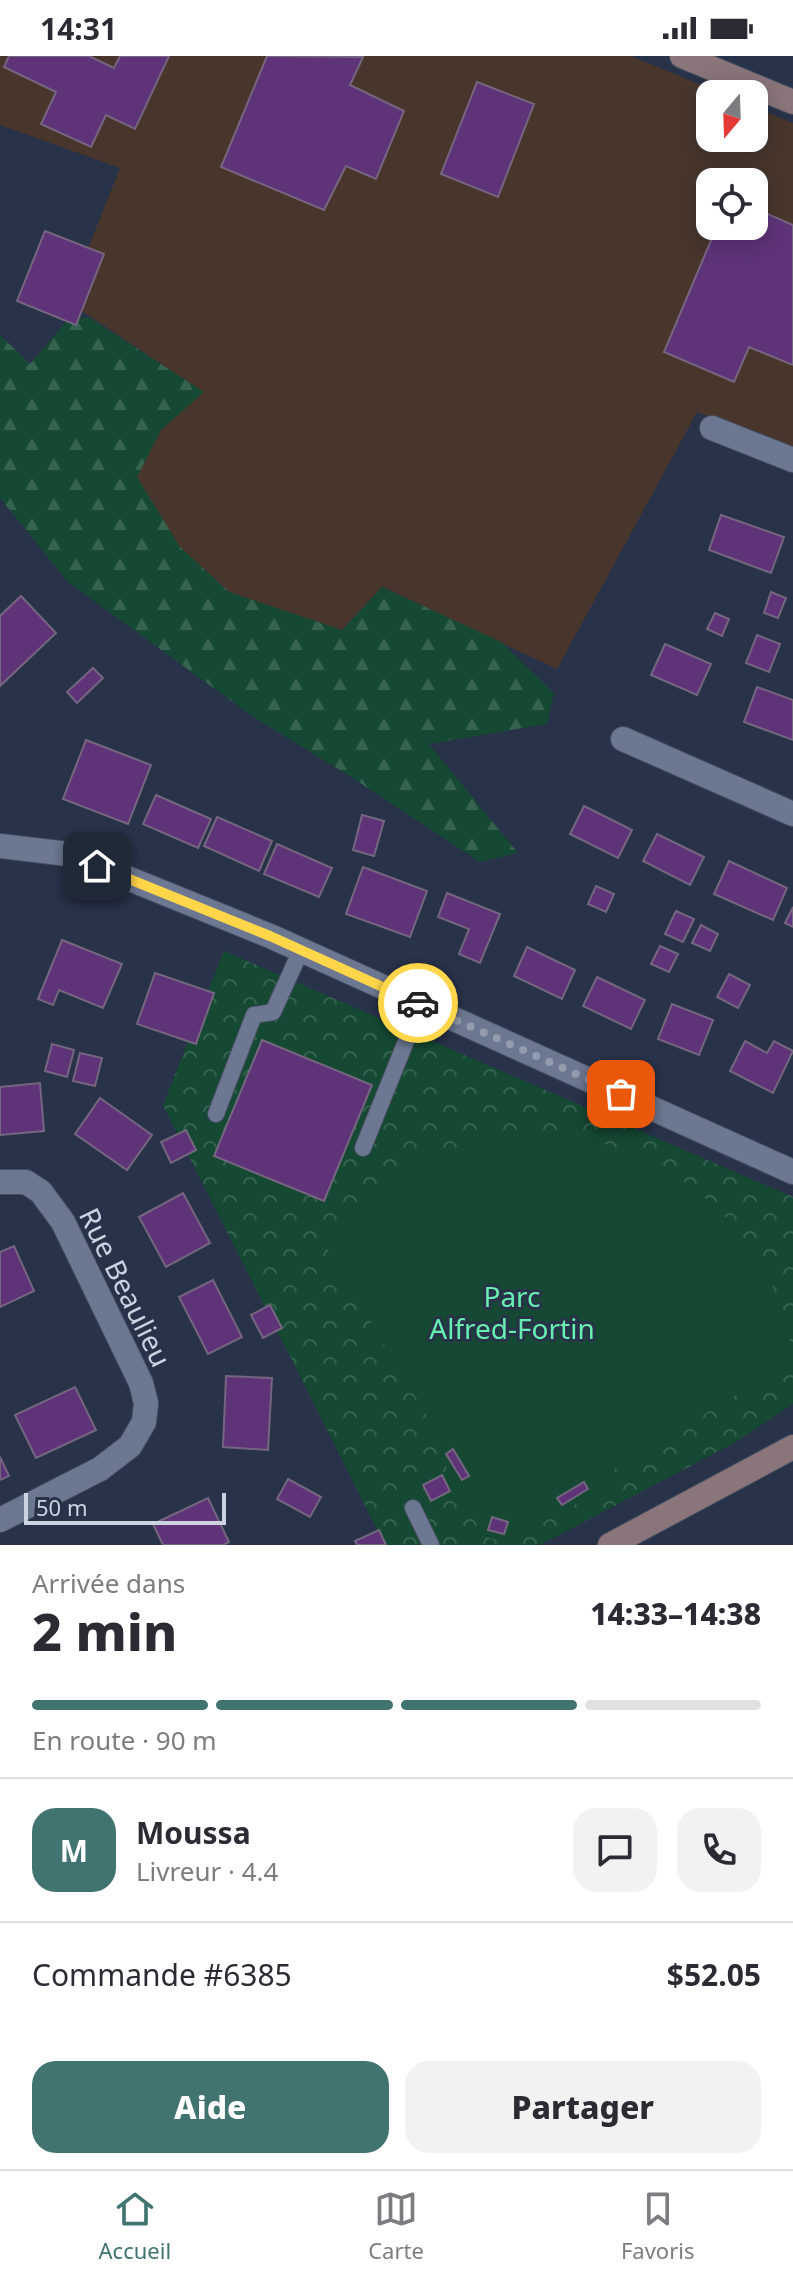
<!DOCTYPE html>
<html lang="fr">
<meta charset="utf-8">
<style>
:root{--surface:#fff;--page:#f2f2f3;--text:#2b2b33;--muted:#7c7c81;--line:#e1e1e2;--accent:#417471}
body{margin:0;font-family:"Noto Sans",sans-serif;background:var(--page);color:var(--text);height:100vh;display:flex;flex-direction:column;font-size:30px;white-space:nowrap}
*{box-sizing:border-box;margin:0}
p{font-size:26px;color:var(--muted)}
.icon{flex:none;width:44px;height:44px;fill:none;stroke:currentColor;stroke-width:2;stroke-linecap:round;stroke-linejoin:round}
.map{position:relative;height:1489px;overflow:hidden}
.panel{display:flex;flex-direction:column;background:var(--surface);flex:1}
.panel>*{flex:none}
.needle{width:52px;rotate:199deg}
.fabs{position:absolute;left:696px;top:24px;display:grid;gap:16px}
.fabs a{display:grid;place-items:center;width:72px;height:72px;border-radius:16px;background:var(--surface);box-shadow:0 4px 20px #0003;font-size:40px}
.scale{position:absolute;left:24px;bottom:20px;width:202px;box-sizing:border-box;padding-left:8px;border:4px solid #ccd3e1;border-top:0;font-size:22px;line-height:28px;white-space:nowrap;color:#ccd3e1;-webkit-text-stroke:6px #283249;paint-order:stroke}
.pin{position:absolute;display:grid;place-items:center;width:68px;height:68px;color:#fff;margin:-34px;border-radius:16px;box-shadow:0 4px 12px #0006}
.courier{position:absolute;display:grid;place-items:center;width:80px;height:80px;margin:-40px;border:6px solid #ffd54a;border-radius:50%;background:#fff;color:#222;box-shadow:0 2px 10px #0007}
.head em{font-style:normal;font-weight:800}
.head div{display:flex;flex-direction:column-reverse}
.head{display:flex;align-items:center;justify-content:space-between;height:136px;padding:0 32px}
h1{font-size:52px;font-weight:800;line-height:60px}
.bar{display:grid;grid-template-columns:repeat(4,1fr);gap:12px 8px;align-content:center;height:96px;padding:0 32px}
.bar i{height:10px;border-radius:6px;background:var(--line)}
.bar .current{background:var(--accent)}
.bar p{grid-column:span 4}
.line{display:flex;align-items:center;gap:20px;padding:0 32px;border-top:2px solid var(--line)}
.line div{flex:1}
.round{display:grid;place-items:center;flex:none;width:84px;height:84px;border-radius:24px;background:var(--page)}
.action{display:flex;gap:16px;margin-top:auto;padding:16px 32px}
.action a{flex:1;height:92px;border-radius:24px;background:var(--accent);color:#fff;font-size:32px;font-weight:800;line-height:92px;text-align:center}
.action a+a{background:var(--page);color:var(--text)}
.status{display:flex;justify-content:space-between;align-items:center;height:56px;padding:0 40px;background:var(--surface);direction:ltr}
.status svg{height:22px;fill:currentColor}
.tab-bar{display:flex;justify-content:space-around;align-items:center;height:112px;border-top:2px solid var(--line);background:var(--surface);font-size:22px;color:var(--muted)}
.tab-bar a{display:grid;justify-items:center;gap:4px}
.tab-bar .current{color:var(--accent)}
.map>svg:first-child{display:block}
.commercial{fill:#48362c;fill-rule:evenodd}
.forest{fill:url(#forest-firs)}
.park{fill:url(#park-crowns)}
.garden{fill:#154933}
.building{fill:#5e3378;stroke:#756680;stroke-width:2}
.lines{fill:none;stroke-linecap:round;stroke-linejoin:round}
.lane-casing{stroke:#454e60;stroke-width:18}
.street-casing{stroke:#454e60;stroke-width:26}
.secondary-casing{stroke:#454e60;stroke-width:26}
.lane{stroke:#6c7892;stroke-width:16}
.street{stroke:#6c7892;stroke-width:24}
.secondary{stroke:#8a767a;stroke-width:24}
.done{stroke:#939bac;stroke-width:8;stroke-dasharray:0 14.4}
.route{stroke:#ffd54a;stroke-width:10}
.labels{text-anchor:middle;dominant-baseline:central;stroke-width:6;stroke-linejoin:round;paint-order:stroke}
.street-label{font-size:28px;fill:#ccd3e1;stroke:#283249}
.park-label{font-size:28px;fill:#68f0b3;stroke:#283249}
</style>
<div class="status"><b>14:31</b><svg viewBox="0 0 49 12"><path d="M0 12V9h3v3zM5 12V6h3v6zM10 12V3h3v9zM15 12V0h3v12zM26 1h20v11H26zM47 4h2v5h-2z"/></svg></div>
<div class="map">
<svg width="793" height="1489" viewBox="0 0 793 1489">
<defs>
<pattern id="forest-firs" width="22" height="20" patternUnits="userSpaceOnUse" patternTransform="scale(2)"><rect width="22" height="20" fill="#154933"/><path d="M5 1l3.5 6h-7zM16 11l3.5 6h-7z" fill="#366250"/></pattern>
<pattern id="park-crowns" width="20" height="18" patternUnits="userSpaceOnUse" patternTransform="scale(2)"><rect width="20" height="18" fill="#154933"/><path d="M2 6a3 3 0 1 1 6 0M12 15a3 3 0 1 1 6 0" fill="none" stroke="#366250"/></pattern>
</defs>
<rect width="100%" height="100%" fill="#283249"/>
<path class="commercial" d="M0,0H631L723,38H710V82H754V51L793,67V394L697,356L557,613L383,531L342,574L229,536L180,491L136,421L161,374L203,336L67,245L120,112L0,69ZM710,126H754V170H710Z"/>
<polygon class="forest" points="88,261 204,336 161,374 137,421 180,491 229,536 342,574 382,531 501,586 554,637 547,668 429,688 518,797 480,806 351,721 252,660 68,526 0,442 0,279 30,308 66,266"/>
<polygon class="park" points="224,895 793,1141 793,1348 736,1386 540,1489 385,1489 163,1049"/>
<path class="garden" d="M543,1079C557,1080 572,1079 586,1083C694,1108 779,1191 793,1304L594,1426L599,1435L507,1487L483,1480L437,1393L444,1389L326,1190C340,1172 353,1154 371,1139C419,1098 481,1081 543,1079Z"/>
<g class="building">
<polygon points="9,0 89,0 114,12 120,0 169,0 135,73 106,59 91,91 41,68 56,36 4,11"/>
<polygon points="267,0 363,1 350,29 404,55 376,123 346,110 324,154 221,111"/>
<polygon points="477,26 534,48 498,141 441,118"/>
<polygon points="754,152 793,169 793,309 749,291 734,326 664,296 717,170 754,170"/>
<polygon points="45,175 104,198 76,269 17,245"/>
<polygon points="721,459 784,481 771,517 709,494"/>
<polygon points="771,536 786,542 778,562 764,557"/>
<polygon points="21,540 56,577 0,630 0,560"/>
<polygon points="715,557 729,563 722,580 707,573"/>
<polygon points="757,579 780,588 769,616 746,607"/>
<polygon points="665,588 711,608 697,639 651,619"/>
<polygon points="93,612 103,622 77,647 67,636"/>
<polygon points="757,631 793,644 793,684 744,666"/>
<polygon points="86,684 151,709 128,768 63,743"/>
<polygon points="156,739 211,763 198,792 143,768"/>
<polygon points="584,750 632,774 618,802 570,778"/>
<polygon points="362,759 384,765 374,800 353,794"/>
<polygon points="217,761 272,785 259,815 204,790"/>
<polygon points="657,778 704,801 690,829 643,805"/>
<polygon points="277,788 332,812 319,841 264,818"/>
<polygon points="729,805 787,832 773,864 714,838"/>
<polygon points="363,811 427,835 410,881 346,858"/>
<polygon points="596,830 614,838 606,856 588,848"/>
<polygon points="447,837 500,858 480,907 459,898 469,873 438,861"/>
<polygon points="793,851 793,871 785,867"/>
<polygon points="676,855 694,863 683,886 665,878"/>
<polygon points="701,869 718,878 710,895 692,887"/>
<polygon points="62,884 122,908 103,952 59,934 53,949 38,943"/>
<polygon points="660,890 678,898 669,916 651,908"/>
<polygon points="527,891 575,914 562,943 514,920"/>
<polygon points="155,917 214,937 196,988 137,968"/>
<polygon points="729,918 750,929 738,952 717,941"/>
<polygon points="597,921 645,944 631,973 583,950"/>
<polygon points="672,948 713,964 699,999 658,983"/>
<polygon points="262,984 372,1029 324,1145 214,1100"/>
<polygon points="745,985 767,997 774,985 793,995 773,1037 730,1015"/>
<polygon points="52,988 74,994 67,1021 45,1015"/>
<polygon points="80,997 102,1002 95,1030 73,1025"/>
<polygon points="40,1027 44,1075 0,1079 0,1031"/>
<polygon points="100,1042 152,1079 127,1114 75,1078"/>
<polygon points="186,1074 196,1094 171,1107 161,1086"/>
<polygon points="183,1137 210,1187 166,1211 139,1161"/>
<polygon points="14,1190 34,1235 0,1251 0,1196"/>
<polygon points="213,1224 242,1281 208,1298 179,1241"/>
<polygon points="270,1249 282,1272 263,1282 251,1259"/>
<polygon points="226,1320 272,1322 268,1394 223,1391"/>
<polygon points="75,1331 96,1374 36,1402 15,1359"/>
<polygon points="453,1393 469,1420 462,1424 446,1398"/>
<polygon points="0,1401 9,1420 0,1424"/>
<polygon points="442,1419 450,1435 431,1445 423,1429"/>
<polygon points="288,1423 321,1441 310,1461 277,1443"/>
<polygon points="584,1426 588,1433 562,1449 557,1442"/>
<polygon points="208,1442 229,1486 223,1489 163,1489 153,1468"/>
<polygon points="492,1461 508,1466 504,1478 488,1474"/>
<polygon points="379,1474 386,1489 357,1489 355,1485"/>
</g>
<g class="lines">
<g class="lane-casing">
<g id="lane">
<polyline points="216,1058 254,959 273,956 301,894"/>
<polyline points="363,1092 421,948"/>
<polyline points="413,1452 431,1489"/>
</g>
</g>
<g class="street-casing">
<g id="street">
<polyline points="712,372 793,404"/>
<polyline points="623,683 793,758"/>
<polyline points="0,790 68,798 270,880 793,1116"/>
<polyline points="0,1126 26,1126 41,1136 63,1166 141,1327 146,1347 144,1366 130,1390 100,1413 0,1464"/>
</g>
</g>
<g class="secondary-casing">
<g id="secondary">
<polyline points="682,0 793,46"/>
<polyline points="610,1489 793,1391"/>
</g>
</g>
<use href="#lane" class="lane"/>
<use href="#street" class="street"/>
<use href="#secondary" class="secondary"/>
</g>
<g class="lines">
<polyline class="done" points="418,947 621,1038"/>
<polyline class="route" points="97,810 270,880 418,947"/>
</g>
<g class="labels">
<g class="street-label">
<text transform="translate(126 1231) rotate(64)">Rue Beaulieu</text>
</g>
<g class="park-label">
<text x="512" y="1240">Parc<tspan x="512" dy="32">Alfred-Fortin</tspan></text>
</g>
</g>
</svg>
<div class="fabs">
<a><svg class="needle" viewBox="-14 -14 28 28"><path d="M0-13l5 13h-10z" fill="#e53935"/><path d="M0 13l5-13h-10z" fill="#7c7c81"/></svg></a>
<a><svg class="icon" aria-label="locate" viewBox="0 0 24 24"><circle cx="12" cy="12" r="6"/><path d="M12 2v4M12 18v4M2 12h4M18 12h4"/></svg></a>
</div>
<div class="scale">50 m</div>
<div class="pin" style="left:621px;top:1038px;background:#ea580c"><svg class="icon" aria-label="bag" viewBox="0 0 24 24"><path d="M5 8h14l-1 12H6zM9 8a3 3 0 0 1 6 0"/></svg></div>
<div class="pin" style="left:97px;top:810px;background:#1f2937"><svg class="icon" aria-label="home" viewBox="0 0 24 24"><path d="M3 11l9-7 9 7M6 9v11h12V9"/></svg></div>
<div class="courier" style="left:418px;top:947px"><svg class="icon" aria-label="car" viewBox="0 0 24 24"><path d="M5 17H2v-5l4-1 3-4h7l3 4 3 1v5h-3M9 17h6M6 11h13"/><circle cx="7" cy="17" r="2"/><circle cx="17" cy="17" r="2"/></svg></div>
</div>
<section class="panel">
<div class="head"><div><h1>2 min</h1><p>Arrivée dans</p></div><em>14:33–14:38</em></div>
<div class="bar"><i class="current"></i><i class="current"></i><i class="current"></i><i></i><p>En route · 90 m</p></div>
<div class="line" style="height:144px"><b class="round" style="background:var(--accent);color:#fff">M</b><div><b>Moussa</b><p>Livreur · 4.4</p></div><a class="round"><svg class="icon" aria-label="chat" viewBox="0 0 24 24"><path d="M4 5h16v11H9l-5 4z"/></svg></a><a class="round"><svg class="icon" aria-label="phone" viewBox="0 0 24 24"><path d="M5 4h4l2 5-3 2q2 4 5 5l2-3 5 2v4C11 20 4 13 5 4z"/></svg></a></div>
<div class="line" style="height:104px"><div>Commande #6385</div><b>$52.05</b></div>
<div class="action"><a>Aide</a><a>Partager</a></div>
</section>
<nav class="tab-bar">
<a class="current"><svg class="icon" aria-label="home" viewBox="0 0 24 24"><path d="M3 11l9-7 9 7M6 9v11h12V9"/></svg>Accueil</a>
<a><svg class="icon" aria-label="map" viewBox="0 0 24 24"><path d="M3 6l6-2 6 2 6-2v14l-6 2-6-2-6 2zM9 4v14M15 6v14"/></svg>Carte</a>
<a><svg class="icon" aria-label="saved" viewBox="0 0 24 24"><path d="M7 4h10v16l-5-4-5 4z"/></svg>Favoris</a>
</nav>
